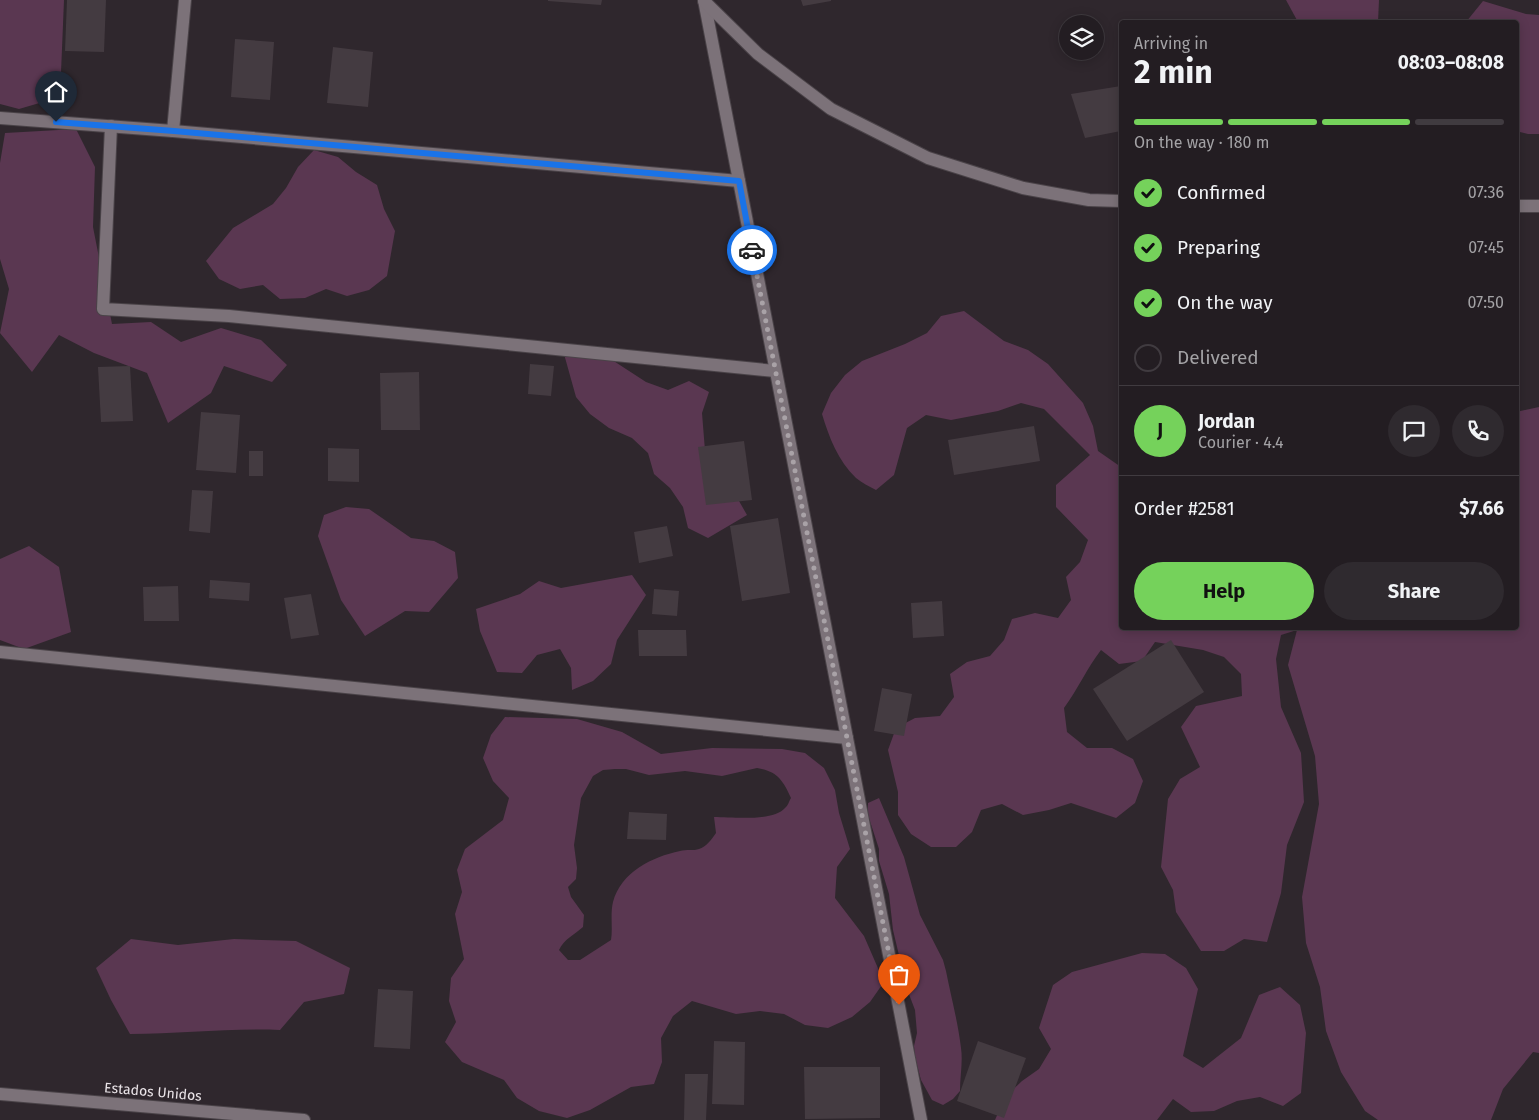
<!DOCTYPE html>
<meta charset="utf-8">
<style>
:root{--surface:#231d22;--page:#2f2a2f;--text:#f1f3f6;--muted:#a3a2a5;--line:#403b40;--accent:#75d25b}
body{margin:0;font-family:"Fira Sans",sans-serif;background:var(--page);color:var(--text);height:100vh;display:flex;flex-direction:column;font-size:19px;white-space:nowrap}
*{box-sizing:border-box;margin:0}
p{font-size:16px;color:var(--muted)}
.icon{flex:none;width:28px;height:28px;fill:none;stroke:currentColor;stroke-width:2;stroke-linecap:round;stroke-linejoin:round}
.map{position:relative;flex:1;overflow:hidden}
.panel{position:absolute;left:1119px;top:20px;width:400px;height:610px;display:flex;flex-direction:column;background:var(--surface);border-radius:5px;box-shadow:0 2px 12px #0003,0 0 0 1px var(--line)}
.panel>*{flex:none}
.buttons{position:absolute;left:1059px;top:15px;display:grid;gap:10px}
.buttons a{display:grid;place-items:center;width:45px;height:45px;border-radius:50%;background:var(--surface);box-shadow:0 2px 12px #0003,0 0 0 1px var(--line);font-size:25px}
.pin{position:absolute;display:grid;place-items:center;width:42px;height:42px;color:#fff;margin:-51px -21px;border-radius:50% 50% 50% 0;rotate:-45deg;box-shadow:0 0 5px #0007}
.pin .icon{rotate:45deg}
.courier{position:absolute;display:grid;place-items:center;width:50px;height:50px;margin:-25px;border:4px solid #1a73e8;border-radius:50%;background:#fff;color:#222;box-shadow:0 1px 6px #0007}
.head em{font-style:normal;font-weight:700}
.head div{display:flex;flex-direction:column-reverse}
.head{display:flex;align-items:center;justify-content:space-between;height:85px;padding:0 15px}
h1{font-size:32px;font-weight:700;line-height:38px}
.bar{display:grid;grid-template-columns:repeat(4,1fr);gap:8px 5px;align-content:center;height:60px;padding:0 15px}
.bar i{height:6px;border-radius:4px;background:var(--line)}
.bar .on{background:var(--accent)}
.bar p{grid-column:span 4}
.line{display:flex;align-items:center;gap:12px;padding:0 15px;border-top:1px solid var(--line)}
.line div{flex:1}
.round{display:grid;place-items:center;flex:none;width:52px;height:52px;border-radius:26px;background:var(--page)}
ol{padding:0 15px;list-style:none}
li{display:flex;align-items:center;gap:15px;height:55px}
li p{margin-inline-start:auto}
li .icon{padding:5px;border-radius:50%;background:var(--accent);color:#111;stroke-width:4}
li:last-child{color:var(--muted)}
li i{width:28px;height:28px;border:2px solid var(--line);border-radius:50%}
.primary-button{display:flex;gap:10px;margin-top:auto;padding:10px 15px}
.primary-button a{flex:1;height:58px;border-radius:30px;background:var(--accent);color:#111;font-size:20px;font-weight:700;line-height:58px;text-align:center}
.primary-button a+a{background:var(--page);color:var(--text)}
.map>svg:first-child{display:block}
.green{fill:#5a3751;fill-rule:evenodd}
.building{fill:#443b41}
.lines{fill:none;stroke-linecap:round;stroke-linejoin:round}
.service-casing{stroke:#4a4348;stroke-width:14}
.minor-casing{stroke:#4a4348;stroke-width:14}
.service{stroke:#7c7279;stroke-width:12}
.minor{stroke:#7c7279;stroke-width:12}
.done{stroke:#a9a2a7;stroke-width:5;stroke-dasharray:0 9}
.route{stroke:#1a73e8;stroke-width:6}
.labels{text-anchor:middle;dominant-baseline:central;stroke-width:4;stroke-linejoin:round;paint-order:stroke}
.street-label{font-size:14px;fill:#eae4e8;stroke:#2f272d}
</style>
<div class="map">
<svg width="1539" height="1120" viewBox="0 0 1539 1120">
<rect width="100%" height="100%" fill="#2f272d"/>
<g class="green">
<polygon points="0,0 64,0 60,97 19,109 0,104"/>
<polygon points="1286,0 1379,0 1378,22 1298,22"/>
<polygon points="1483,1 1526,14 1539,15 1539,134 1528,134 1516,131 1516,22 1466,22"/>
<polygon points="76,129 95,167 93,227 112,324 151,322 181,342 221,328 261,340 287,365 272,382 224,366 211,393 168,423 147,373 94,353 59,335 32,372 0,333 9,289 0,259 0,163 5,133"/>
<polygon points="314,150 338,157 356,172 377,185 384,209 395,231 387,276 369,290 347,296 326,289 305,298 280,299 263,285 240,289 219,279 206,261 233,228 273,204 286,188 298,167"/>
<path d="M964,311L1004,341L1028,350L1048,364L1083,403L1093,426L1098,451L1121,467V628H1516V412L1539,407V1053L1533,1052L1503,1089L1491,1120H1378L1365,1111L1341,1072L1326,1031L1320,987L1306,943L1302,897L1319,804L1315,756L1288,665L1297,630L1281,635L1276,659L1281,707L1301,753L1304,802L1287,845L1281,893L1267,942L1244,939L1224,951H1201L1176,912L1173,890L1161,867L1168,799L1180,779L1200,767L1181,727L1196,706L1242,696L1241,674L1224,657L1203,650L1155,642L1142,661L1119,664L1101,650C1087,668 1078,689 1064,708L1067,732L1087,748H1112L1133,759L1143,781L1135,803L1116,818L1071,803L1049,810L1023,815L1002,804L981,810L972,832L956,847H931L911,834L898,815V792L888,750L896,728L915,718L940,716L954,697L950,674L967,662L990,656L1004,640L1012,619L1035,613L1058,618L1071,600L1066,577L1080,562L1088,540L1056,507V485L1090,455L1044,409L1021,403L998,411L951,420L926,415L907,428L894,475L876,490C870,487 862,483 856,478C838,461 829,437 822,414L831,393L845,375L862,361L905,344L927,333L941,316Z"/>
<polygon points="564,354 606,356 646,382 668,390 689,381 709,392 702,413 706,463 735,494 747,515 708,538 688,528 683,507 670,488 654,474 648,453 632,438 609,428 590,414 576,397"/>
<polygon points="346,507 369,509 411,538 434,541 455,552 458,578 429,612 405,611 365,636 341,600 318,536 324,515"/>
<polygon points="29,546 59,567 71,632 24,649 0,640 0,559"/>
<polygon points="632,575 646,595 617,640 611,664 593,681 572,690 571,668 560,649 537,655 522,673 497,672 480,631 476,609 520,594 539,581 561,588"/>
<path d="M505,717L577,719L622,732L661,754L712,748L782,749L805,753L824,768L835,790L839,813L850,849L837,867L835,898L864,936L884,982L870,1002L852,1017L828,1028L805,1025L784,1014L760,1011L736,1014L692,1001L673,1016L661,1038L662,1062L654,1084L631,1087L590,1110L567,1118L539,1111L517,1098L504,1080L462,1062L445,1042L456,1022L449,1001L451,978L464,959L455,914L462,892L457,870L465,849L503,820L509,798L493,781L483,758L491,735ZM757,768C777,771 783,780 791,798C789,801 788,806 785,808C773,822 732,817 714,817L716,833C712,839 706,847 699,849C694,851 686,849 680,851C652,857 621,872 613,902C610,914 613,928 611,940L580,960H568L559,950C564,939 574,935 583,927L584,915L571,897L568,887L576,879L577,868L574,845L581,798L593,776L603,770L615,769H626L649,775L685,771L722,776Z"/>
<path d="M879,798L904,857L920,915L943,960L946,971C951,997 958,1022 961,1048C963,1062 960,1076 960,1091L953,1099L943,1105L932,1100L921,1080L915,1057L914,1046L917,1033L915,1010L907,989L893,930L889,894L879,861V849L868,815V803Z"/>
<path d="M131,939L178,945L234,939L296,941L350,968L344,994L304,1002L280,1030C230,1028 180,1034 130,1034L111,1000L96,968Z"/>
<polygon points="1142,953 1165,954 1186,968 1198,989 1183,1056 1203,1068 1241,1038 1259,995 1280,987 1300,1005 1306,1033 1301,1093 1283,1106 1260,1097 1237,1101 1214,1111 1191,1112 1173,1099 1157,1120 995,1120 1005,1097 1022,1081 1039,1069 1051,1049 1039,1028 1053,985 1072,972"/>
</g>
<g class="building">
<polygon points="67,0 106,0 104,52 65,51"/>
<polygon points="548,0 602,0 601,5 548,1"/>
<polygon points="801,0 831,0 831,1 803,6"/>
<polygon points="235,39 274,42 270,100 231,97"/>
<polygon points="333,47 373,52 368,107 327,103"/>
<polygon points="1121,86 1121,131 1085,138 1071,94"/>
<polygon points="530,364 554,366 551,396 528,394"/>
<polygon points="130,366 133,421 101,422 98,367"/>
<polygon points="419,372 420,430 381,430 380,373"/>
<polygon points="201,412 240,415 236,473 196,470"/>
<polygon points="1034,426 1040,461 954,475 948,440"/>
<polygon points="744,441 752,500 706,505 698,447"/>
<polygon points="328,448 359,449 359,482 328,481"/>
<rect x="249" y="451" width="14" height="25"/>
<polygon points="192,490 213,491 210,533 189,531"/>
<polygon points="778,518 790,593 742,601 730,526"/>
<polygon points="667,526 673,556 639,563 634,532"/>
<polygon points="210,580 250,583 249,601 209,598"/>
<polygon points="178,586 179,621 144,621 143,587"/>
<polygon points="654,589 679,591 677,616 652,614"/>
<polygon points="311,594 319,635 291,639 284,598"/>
<polygon points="942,601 944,636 913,638 911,603"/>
<polygon points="638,630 686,630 687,656 639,656"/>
<polygon points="1171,640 1204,692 1127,741 1093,689"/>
<polygon points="882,688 912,694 904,736 874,731"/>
<polygon points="629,812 667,814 666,840 627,839"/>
<polygon points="378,989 413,991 410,1049 374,1047"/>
<polygon points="714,1041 745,1042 744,1105 712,1104"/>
<polygon points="978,1041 1026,1058 1004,1118 957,1101"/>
<polygon points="804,1067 880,1067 880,1118 805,1119"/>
<polygon points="685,1074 708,1074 706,1120 684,1120"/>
</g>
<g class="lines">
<g class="service-casing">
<polyline id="service" points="173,131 185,0"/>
</g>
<g class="minor-casing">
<g id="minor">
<polyline points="704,0 921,1120"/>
<polyline points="704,1 758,54 831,109 928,158 1023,188 1089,200 1121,201"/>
<polyline points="0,118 173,131 739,181"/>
<polyline points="111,126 103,309 229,316 775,371"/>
<polyline points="1516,206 1539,206"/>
<polyline points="0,652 847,738"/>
<polyline points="0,1094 304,1120"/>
</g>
</g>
<use href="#service" class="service"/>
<use href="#minor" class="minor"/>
</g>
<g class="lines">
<polyline class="done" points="752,250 899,1005"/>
<polyline class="route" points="56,122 174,131 739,181 752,250"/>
</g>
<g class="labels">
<g class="street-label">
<text transform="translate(153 1092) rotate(5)">Estados Unidos</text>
</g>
</g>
</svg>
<div class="buttons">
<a><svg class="icon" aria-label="layers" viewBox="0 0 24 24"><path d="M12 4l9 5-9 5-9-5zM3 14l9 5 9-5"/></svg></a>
</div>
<div class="pin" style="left:899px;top:1005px;background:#ea580c"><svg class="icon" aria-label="bag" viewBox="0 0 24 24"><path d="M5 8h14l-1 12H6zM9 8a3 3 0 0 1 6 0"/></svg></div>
<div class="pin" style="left:56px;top:122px;background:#1f2937"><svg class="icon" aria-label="home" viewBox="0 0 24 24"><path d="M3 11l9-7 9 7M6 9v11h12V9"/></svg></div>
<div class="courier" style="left:752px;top:250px"><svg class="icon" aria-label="car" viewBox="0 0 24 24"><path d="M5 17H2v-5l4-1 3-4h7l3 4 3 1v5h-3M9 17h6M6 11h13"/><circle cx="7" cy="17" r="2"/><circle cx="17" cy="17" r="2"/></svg></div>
<section class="panel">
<div class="head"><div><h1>2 min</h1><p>Arriving in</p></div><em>08:03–08:08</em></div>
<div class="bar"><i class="on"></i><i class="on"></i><i class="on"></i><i></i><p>On the way · 180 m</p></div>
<ol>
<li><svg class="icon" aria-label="check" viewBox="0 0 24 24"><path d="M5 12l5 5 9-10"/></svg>Confirmed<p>07:36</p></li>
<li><svg class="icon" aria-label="check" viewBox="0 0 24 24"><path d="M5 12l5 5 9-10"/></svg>Preparing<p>07:45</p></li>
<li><svg class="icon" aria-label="check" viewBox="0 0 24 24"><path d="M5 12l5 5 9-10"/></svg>On the way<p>07:50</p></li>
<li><i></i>Delivered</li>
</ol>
<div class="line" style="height:90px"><b class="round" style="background:var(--accent);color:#111">J</b><div><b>Jordan</b><p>Courier · 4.4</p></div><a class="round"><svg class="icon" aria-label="chat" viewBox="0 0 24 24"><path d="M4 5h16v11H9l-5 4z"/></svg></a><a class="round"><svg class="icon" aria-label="phone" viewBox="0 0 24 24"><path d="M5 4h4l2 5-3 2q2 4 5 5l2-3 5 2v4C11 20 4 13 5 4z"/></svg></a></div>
<div class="line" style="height:65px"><div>Order #2581</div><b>$7.66</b></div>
<div class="primary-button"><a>Help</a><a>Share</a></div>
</section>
</div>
